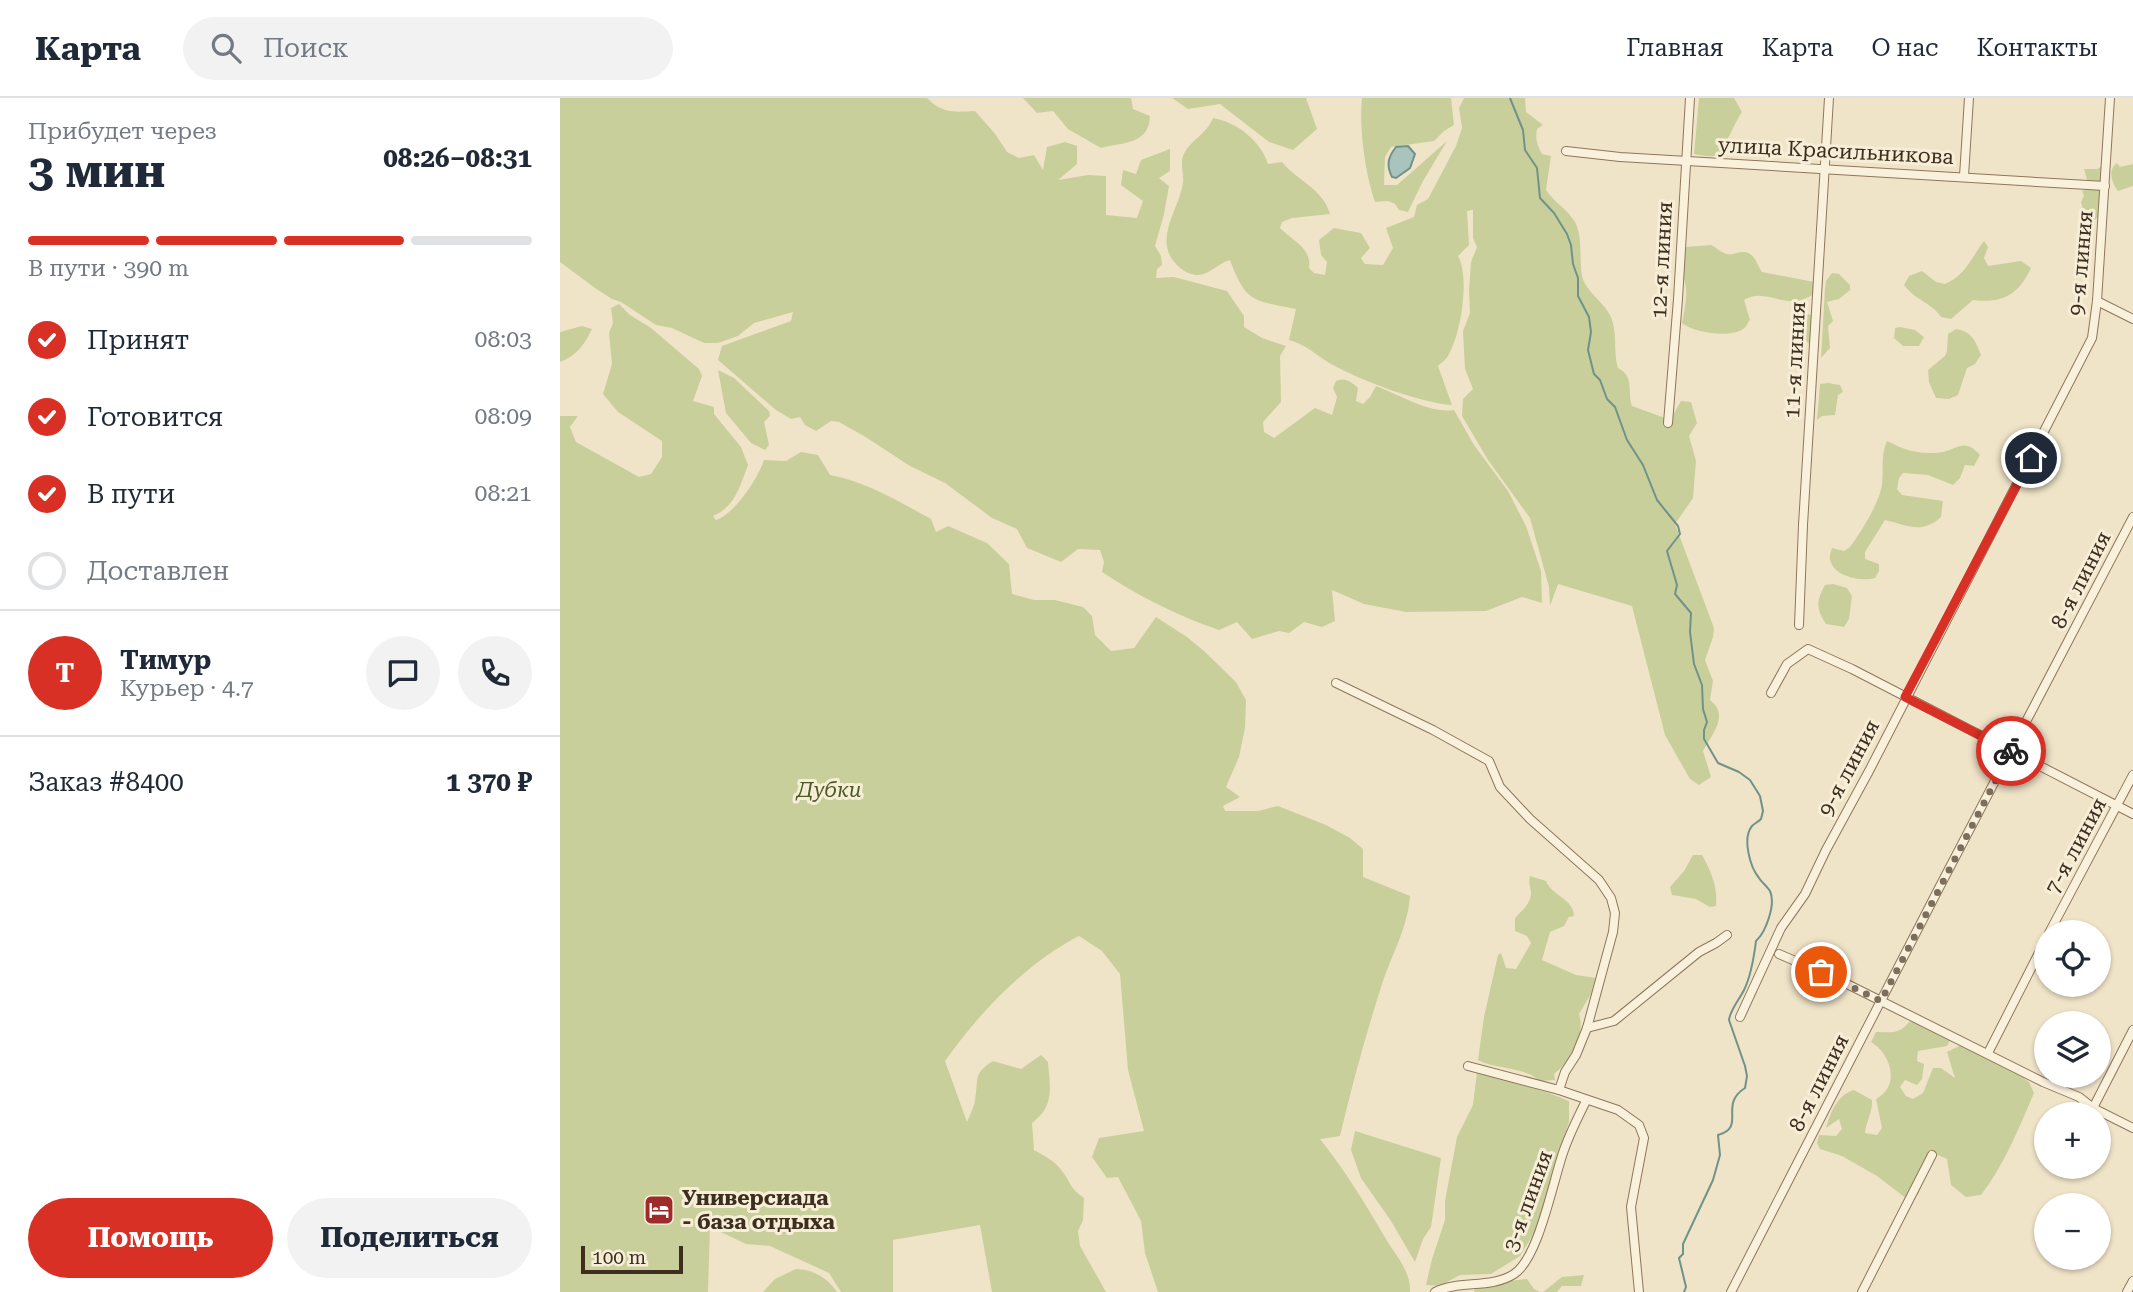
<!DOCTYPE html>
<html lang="ru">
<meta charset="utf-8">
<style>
:root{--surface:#fff;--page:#f2f2f3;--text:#1f2937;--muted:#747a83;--line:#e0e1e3;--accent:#d93025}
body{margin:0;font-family:"Roboto Serif",serif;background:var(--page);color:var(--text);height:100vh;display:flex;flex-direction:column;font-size:26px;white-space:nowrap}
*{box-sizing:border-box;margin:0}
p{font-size:23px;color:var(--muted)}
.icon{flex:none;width:38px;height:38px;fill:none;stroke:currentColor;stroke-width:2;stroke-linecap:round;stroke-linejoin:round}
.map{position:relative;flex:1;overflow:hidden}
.details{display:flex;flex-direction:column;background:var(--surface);width:560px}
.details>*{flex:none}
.controls{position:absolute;left:1474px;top:822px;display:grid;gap:14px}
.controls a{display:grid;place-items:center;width:77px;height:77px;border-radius:50%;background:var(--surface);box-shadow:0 2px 5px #0004;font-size:35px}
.scale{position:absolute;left:21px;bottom:18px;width:102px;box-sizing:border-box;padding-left:7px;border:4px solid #3d2e20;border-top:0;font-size:19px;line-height:24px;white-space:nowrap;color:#3d2e20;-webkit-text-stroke:5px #f7eed8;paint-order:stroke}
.pin{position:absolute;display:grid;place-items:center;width:60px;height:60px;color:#fff;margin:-30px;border:4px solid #fff;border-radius:50%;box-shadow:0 2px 7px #0007}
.courier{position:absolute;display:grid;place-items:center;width:70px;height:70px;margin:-35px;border:5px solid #d93025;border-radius:50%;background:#fff;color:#222;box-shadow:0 2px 9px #0007}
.headline em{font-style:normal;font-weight:700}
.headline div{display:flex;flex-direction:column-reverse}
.headline{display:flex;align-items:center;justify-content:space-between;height:119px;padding:0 28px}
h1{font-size:46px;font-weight:700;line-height:52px}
.bar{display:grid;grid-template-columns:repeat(4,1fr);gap:10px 7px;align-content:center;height:84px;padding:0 28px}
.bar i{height:9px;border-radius:5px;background:var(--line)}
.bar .active{background:var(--accent)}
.bar p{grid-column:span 4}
.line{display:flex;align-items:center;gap:18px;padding:0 28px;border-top:2px solid var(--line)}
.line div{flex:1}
.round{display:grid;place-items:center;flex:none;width:74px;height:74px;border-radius:37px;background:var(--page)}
ol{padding:0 28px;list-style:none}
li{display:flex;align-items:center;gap:21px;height:77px}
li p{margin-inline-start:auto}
li .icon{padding:7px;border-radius:50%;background:var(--accent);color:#fff;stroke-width:4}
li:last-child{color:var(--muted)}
li i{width:38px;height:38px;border:4px solid var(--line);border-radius:50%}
.primary-button{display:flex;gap:14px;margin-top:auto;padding:14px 28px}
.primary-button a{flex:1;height:80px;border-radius:42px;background:var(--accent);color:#fff;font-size:28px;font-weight:700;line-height:80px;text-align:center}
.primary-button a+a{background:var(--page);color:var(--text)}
header{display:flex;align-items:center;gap:42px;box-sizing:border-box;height:98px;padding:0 35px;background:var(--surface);border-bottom:2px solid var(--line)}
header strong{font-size:33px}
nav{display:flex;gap:38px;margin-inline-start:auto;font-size:24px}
.search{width:490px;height:63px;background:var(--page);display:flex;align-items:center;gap:18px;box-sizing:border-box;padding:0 24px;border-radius:38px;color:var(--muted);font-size:26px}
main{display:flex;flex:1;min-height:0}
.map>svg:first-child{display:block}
.green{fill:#c9cf9b}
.water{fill:#a9c4bc;stroke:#6f938a;stroke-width:2}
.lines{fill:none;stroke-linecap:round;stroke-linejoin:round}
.stream{stroke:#6f938a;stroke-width:2}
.minor-casing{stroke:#8d765c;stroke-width:10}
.minor{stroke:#faf1dc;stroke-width:8}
.done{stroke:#7c6e5b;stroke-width:7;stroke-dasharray:0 12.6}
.route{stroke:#d93025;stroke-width:9}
.labels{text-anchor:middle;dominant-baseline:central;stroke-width:6;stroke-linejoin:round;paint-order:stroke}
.street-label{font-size:21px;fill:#3d2e20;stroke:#f7eed8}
.park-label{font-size:21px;font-style:italic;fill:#4d5a26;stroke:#f7eed8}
.poi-label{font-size:21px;font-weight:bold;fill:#3d2e20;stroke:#f7eed8;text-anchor:start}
</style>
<header>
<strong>Карта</strong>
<div class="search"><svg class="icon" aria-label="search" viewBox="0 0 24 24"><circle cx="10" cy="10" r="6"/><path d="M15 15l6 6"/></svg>Поиск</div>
<nav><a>Главная</a><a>Карта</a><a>О нас</a><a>Контакты</a></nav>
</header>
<main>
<section class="details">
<div class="headline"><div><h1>3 мин</h1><p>Прибудет через</p></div><em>08:26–08:31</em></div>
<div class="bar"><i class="active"></i><i class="active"></i><i class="active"></i><i></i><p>В пути · 390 m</p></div>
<ol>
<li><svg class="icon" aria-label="check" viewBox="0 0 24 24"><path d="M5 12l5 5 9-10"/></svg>Принят<p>08:03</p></li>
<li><svg class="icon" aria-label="check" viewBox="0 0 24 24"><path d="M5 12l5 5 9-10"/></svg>Готовится<p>08:09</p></li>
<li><svg class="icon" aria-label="check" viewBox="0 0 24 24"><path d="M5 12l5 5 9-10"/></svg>В пути<p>08:21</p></li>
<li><i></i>Доставлен</li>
</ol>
<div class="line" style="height:126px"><b class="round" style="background:var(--accent);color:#fff">Т</b><div><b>Тимур</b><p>Курьер · 4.7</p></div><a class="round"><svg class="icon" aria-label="chat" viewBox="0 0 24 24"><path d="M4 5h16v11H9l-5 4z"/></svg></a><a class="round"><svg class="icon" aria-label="phone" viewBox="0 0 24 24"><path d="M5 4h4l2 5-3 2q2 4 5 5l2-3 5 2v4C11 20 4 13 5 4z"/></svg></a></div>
<div class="line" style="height:91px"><div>Заказ #8400</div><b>1 370 ₽</b></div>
<div class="primary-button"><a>Помощь</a><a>Поделиться</a></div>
</section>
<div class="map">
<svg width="1573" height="1194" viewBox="0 0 1573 1194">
<rect width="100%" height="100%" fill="#f0e4c8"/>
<g class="green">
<path d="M0,0H367C382,16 395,14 415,13L436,37L447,54L459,60L474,57L483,72L487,49L505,44L517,48V66L498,82L528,77L546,78V117L577,120L583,103L561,87L563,72L576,76L581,62L610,51V73L599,80L609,88L604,116L595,148L601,158L602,167L597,171L596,180L614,179L667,193L684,218V229L702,240L726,248L720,258L721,304L703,324L704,334L714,340L755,310L772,317L777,299L773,290L776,283C785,279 791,283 798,290L796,303L803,306L810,299L816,288C840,297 870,316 894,312L914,347L948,393L966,428L981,473L982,505L962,499L926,513L846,514L804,506L772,492L775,523L762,529L744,524L729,535L719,533L692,541L677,524L659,532C618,518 578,498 542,474L544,464L540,452L518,451L501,464L467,450L457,431L432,420L385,385L350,368L304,338L279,324L271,323L256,333L245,327L240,319L231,321L216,312L158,262L162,248L231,223L233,214L194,225L178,238L158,245H144L112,230L96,227L61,204L52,201L35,190L0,164Z"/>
<path d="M463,0H571L573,11L590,18C589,47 563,44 541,50L508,31L493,13L477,15Z"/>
<polygon points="612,0 746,0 757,31 733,52 709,44 660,6 628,11"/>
<path d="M802,0H891L894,27L884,33L874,43L831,49L825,59L824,87H837L887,43L863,83L848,114L839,112L835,106L828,103L815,104C805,74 799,31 802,0Z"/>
<path d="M904,0H965L966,14L983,27L977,31C975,41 977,47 982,56L991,58L986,92C995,105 1007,111 1015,124C1023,139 1019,161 1022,178C1026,194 1043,203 1050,217C1058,233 1053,254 1058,270C1075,279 1067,293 1072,308L1105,320L1113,317L1121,303L1131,304L1137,325L1129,338L1136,363L1133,400L1115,426L1154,530L1153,539L1145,562L1153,583L1150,602C1170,617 1152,636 1143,653L1151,679L1139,687L1130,681L1105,637L1072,508L998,486L990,508L989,489L970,420L928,362L902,318L903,301L913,291L905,271L903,233L910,215L909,192L911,164L917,149L913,140V112L907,113L909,147L898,158C910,179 901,235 889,256C887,261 882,264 878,268L892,307C861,305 805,284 777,269C758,260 750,248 729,242L736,211C694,202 686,206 670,162C658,165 649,178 636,177C628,176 622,172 617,167C592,142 619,112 623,85C624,77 620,66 623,58C629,43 647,36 653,20C677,24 701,43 708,66L722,64C738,83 763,91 770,116L732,120L722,124L720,130C733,143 752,150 749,170L754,175L765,177L767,164L761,157L759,142L774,130L801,135L810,150L801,160L805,166L823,167L833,150L826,130L854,119L857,107L868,101L896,48L902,30L899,10Z"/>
<path d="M1139,0H1174L1182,14C1175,23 1164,53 1156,57C1150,60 1141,57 1134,56Z"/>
<path d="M1557,65L1560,69L1573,66V88L1558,93C1552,85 1547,72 1557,65Z"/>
<polygon points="1544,67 1545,82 1534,85 1527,82 1524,71 1537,71"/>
<polygon points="1531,90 1539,90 1545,94 1540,117 1532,125 1526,121 1521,104 1524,98 1522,93"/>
<path d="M1424,143L1428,149L1424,160L1428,168L1461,163L1471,170C1459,196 1443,206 1413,202L1391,221L1381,219C1371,204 1356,203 1344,187L1349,178L1362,173L1376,184L1385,186C1406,177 1411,160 1424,143Z"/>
<path d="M1151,147C1156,149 1160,154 1166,156C1171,157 1172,156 1177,155C1193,150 1195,163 1202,174L1254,184V196C1226,215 1206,188 1184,202L1190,222C1188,224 1186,230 1183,231C1172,240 1133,235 1122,225C1124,215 1127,201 1126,190C1123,175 1121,164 1125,149Z"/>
<polygon points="1272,175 1279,176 1290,187 1290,192 1279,201 1267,204 1273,223 1268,228 1270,250 1261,260 1265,191 1266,183"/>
<path d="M59,206L70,217L91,230L139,271L142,278L133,303L154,309V316L181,349L188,367C180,388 175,409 153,418L156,422C175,416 198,380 204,362L226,363L241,354L258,357L270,377C307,384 338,403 371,421L376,434L388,428L427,445L449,466L452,496L474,502H495L523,509L532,518L535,537L551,553L574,550L596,519L627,539L644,553L676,584L686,602L685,630L679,659L666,689L680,699L663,708L665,713H698L718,708L766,727L790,740L803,751V779L850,798C848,829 832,856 822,886C806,936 792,987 780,1038L760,1041C787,1075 804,1104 826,1141C836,1158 851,1173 850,1194H598L585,1155L581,1123L558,1079L547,1080L532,1059L539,1040L584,1033L568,972L560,876L542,853L519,838C465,866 420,914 385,963L407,1024C410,1017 414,1009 415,1002C419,981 412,976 433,963L461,971L481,957L488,964C490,990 495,1008 472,1025L474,1052C485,1058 495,1063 502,1073C512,1086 508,1088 524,1100L523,1122L518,1133L520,1148L546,1194H432L420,1127L333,1142V1194H281L269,1175L210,1148L186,1146L150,1129L148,1194H0V318H18L10,329L16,344L79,379L91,376L102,359V343L58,314L43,296L52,266L49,235L53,225L51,210Z"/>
<path d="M1235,212L1254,218L1255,254C1247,242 1232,228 1235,212Z"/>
<path d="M22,228L32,231C25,246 16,258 0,264V234Z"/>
<polygon points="1340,229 1355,232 1364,239 1359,248 1343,248 1334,240 1335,230"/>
<path d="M1396,231C1412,234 1415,242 1421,257L1415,266L1407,270L1398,297L1389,301L1376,300L1369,284L1368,272L1385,258L1387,253L1388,236Z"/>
<polygon points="158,272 174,280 209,313 210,318 204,324 209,347 205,352 191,345 166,315"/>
<polygon points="1268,285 1280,287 1283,294 1278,297 1275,317 1262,318 1257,322 1260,286"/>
<path d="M1327,343C1345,352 1353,355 1375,355C1396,355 1402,337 1420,357L1414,368L1405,367L1400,380L1393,387L1368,377L1343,375L1339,380L1337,391L1342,397L1383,403L1381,419C1361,437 1347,427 1325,422L1305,454V461L1319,466V473L1315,480C1302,484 1273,479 1270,461C1269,458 1271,454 1272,450L1284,453L1290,449C1301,434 1320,404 1322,386C1324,369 1320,361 1327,343Z"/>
<path d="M1273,486L1287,490L1292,498L1289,521L1284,529L1266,526C1256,511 1256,503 1265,487Z"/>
<path d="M1133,757H1142C1151,773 1158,789 1156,808L1150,809L1136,801L1112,797L1110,789L1124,773Z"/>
<path d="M970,778L986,783C992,798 1014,801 1014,818L1009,819L1004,828L990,834L982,862L1016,877L1036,880L1031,896L1019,916C1026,936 1010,964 994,976L995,982L980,983C963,968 937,972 918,962L924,919L938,857L941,855L946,870L956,871L971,845L967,838L955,833V820C962,812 970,807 971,796C971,789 968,786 970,778Z"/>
<path d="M1358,922L1391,940L1387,948L1358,953L1357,963L1364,966L1362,981L1357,987L1345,982L1340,989L1346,998L1353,1001L1363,995L1373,970H1381L1395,980L1387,954L1401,947L1461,978L1469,984L1474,995C1459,1030 1444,1067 1421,1097L1406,1099L1391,1087L1387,1061L1378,1057L1368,1062L1365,1079L1358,1097L1347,1101L1317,1078L1282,1058L1260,1051L1257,1045L1259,1037L1276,1038L1282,1031L1279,1021L1266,1030C1270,1015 1278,996 1294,992L1312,1002C1313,1014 1306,1023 1305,1035L1317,1037L1322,1030L1316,1001C1341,988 1331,956 1311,944L1316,934C1330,934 1339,937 1349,924Z"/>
<polygon points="917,974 989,995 1009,1003 1009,1024 996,1064 986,1107 980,1125 960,1158 931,1176 900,1177 880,1188 866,1187 872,1161 885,1122 885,1103 897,1039 913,1007"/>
<polygon points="795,1033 881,1060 871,1129 863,1141 855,1164 831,1123 801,1080 791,1052"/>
<path d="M236,1171C252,1171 268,1180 277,1194H203L215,1181Z"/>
<polygon points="1024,1177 1021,1188 1002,1188 997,1194 983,1194 1002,1179"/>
<polygon points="967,1181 974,1191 980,1194 914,1194 915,1190 924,1186"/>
</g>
<path class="water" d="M848,48L855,56L850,70L836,80L832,79C826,67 828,59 836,49Z"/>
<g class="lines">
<path class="stream" d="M950,0L963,32L965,52L977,70L980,100L994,115L1007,136L1011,147L1013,166L1018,180V198L1029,219L1031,234L1028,252L1034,276L1040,282L1047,301L1055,309L1067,342L1083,367L1097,402L1118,428L1120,436L1107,453L1117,487L1115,496L1131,515L1130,534L1134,566L1142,587L1143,611L1147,624L1144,632V641L1158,665L1179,674L1190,682L1200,698L1203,713L1201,721C1198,724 1195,725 1192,728C1182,740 1190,769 1199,780C1202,785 1207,788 1210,793C1216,806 1206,834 1196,843C1194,859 1191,878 1184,892C1179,902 1170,912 1169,922L1185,968L1187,978L1185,990C1158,1007 1187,1029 1158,1037L1160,1057L1153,1082L1123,1146V1156L1119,1160L1126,1189L1124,1194"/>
<g class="minor-casing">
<g id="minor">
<polyline points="1006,53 1060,59 1545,88"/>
<polyline points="1404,78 1409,0"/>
<polyline points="1537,203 1573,221"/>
<polyline points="1108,325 1118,201 1130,0"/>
<polyline points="1239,527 1243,427 1269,0"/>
<polyline points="776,585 873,632 929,663 940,689 970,721 1039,782 1051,800 1055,815 1053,834 1027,930 1016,957 1005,974 999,992 1058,1012 1079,1027 1084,1040 1071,1109 1079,1194"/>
<polyline points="1211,595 1227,566 1248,551 1292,571 1573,716"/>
<polyline points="1489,835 1573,677"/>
<polyline points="1219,856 1279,882 1483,984 1519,999 1533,1010 1573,1030"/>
<polyline points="1180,919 1221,830 1245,796 1266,752 1309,673 1532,240 1537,203 1550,0"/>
<polyline points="1027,930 1054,923 1139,854 1156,845 1167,837"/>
<polyline points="1428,955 1486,841"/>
<polyline points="908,968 999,992"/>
<polyline points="1533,1010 1573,932"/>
<path d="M875,1194C899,1182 931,1191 954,1176C979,1160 993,1082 1004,1052C1010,1035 1018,1019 1026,1003"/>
<polyline points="1171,1194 1379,790 1573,419"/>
<polyline points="1302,1194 1372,1057"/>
<polyline points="1567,1194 1573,1183"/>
</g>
</g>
<use href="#minor" class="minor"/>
</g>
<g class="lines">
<polyline class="done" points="1261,874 1321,903 1451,653"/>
<polyline class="route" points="1451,653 1345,599 1471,360"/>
</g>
<defs>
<g id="hotel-square" transform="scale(1.575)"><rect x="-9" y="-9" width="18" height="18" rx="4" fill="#9e2a2b" stroke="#f7eed8"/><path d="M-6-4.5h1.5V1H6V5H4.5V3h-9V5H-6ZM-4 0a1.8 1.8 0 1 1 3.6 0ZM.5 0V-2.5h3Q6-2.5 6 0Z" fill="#fff"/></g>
</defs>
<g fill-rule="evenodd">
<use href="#hotel-square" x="99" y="1112"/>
</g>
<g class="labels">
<g class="street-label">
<text transform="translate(1276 53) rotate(3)">улица Красильникова</text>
<text transform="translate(1102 162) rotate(-87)">12-я линия</text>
<text transform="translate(1521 165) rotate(-85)">9-я линия</text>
<text transform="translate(1235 262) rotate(-87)">11-я линия</text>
<text transform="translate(1521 482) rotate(-63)">8-я линия</text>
<text transform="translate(1289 670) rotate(-62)">9-я линия</text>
<text transform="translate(1516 748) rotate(-62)">7-я линия</text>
<text transform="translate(1259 985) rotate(-63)">8-я линия</text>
<text transform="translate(968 1103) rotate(-70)">3-я линия</text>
</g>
<g class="park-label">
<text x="269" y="692">Дубки</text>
</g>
<g class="poi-label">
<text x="122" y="1100">Универсиада<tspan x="122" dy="24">- база отдыха</tspan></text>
</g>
</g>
</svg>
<div class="controls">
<a><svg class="icon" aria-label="locate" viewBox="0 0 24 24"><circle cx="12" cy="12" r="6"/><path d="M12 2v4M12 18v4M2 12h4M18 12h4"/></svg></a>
<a><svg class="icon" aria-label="layers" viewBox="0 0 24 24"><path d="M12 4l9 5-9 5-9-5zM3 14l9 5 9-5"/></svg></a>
<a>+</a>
<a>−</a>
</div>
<div class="scale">100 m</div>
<div class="pin" style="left:1261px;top:874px;background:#ea580c"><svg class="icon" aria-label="bag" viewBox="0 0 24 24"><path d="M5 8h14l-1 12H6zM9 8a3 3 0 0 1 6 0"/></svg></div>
<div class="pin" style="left:1471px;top:360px;background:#1f2937"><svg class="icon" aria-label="home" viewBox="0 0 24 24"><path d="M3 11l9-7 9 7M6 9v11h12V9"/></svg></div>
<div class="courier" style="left:1451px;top:653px"><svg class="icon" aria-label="bike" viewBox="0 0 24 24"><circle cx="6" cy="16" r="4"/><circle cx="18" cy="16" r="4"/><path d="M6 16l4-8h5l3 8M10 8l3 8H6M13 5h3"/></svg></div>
</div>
</main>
